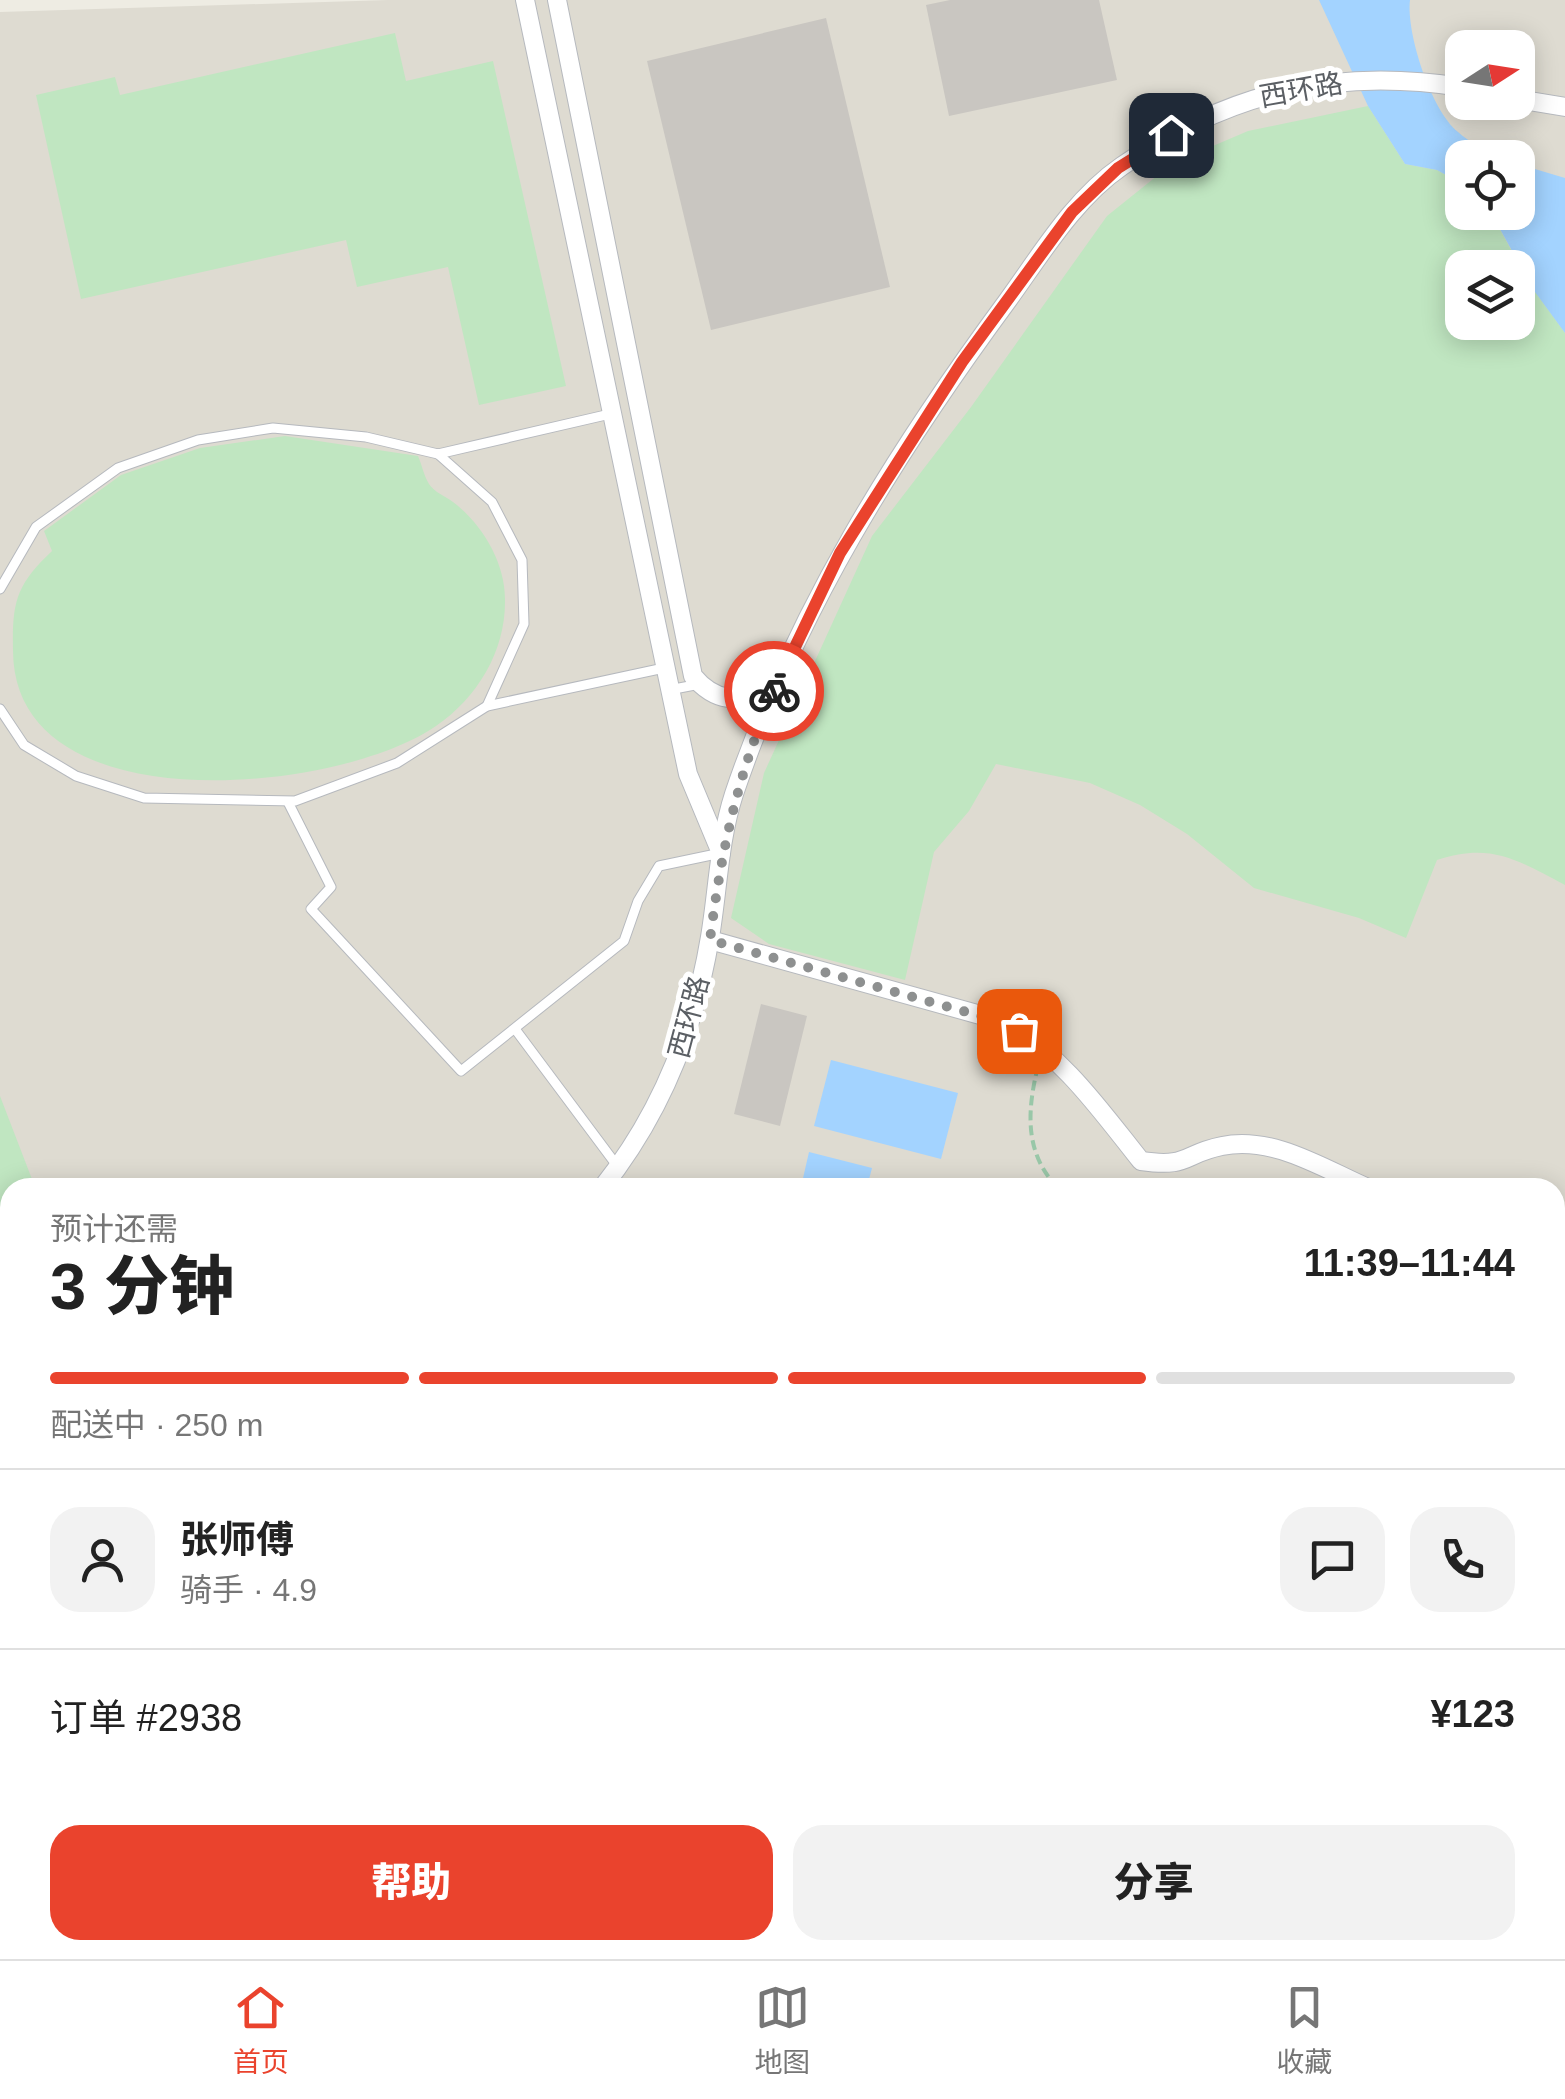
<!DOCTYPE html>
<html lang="zh">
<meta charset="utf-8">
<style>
:root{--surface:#fff;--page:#f2f2f2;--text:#222;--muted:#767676;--line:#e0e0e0;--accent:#ea432d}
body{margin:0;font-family:Helvetica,"Noto Sans SC",sans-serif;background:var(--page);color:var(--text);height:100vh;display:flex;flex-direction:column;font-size:38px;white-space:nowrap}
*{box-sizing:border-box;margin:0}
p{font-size:32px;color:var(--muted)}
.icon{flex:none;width:55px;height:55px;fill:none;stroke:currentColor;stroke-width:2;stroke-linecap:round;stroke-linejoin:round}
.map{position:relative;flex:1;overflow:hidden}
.panel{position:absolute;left:0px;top:1178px;width:1565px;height:782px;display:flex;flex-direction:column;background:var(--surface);border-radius:30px 30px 0 0;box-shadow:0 5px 25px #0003}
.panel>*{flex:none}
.needle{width:65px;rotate:78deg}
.buttons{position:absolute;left:1445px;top:30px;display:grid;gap:20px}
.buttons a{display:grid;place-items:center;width:90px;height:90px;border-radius:20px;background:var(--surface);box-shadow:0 5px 25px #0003;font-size:50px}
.pin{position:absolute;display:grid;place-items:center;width:85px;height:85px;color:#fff;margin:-42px;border-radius:20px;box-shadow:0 5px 15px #0006}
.courier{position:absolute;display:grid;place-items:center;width:100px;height:100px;margin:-50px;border:8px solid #ea432d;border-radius:50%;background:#fff;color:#222;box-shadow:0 2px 12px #0007}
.summary em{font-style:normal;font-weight:800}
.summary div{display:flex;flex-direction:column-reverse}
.summary{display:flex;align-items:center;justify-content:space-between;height:170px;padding:0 50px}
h1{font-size:65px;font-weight:800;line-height:75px}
.bar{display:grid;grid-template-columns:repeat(4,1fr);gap:15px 10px;align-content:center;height:120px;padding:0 50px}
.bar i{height:12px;border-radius:8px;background:var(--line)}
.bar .selected{background:var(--accent)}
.bar p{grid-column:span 4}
.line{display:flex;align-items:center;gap:25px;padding:0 50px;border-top:2px solid var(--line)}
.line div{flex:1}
.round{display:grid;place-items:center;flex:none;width:105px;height:105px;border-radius:30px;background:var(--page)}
.button{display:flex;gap:20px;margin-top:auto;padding:20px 50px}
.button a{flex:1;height:115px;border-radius:30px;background:var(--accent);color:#fff;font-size:40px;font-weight:800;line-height:115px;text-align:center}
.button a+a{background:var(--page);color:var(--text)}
.dock{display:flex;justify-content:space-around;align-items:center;height:140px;border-top:2px solid var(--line);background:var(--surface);font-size:28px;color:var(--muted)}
.dock a{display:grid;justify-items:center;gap:5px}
.dock .selected{color:var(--accent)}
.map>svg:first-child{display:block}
.education{fill:#dedbd1;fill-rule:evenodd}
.green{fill:#c0e6c1;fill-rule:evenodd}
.water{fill:#a3d3ff}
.building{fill:#c9c6c1}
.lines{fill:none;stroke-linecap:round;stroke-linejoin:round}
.lane-casing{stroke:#b6b9be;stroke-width:11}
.street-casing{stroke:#b6b9be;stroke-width:20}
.primary-casing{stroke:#f2cd58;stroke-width:32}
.path{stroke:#99c7a8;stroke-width:4;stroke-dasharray:10 5;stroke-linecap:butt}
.lane{stroke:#fff;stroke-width:9}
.street{stroke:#fff;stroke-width:18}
.primary{stroke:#fff4a8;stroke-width:30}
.done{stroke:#8e9090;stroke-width:10;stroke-dasharray:0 18}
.route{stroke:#ea432d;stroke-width:12}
.labels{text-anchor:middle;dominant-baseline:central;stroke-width:10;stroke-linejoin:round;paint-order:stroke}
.street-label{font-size:28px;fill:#5b5f64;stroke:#fff}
</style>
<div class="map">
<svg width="1565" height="1959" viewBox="0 0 1565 1959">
<rect width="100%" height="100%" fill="#eeece3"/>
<path class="education" d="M388,0H1565V1959H237L233,1950H1555V1188H10V1398L0,1373V12ZM1462,48H1518V102H1462ZM1462,158H1518V212H1462ZM1462,268H1518V322H1462Z"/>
<g class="green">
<polygon points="395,33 406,81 493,61 566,386 479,405 448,267 357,287 346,240 81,299 36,95 115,77 120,95"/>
<path d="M1368,106L1405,164L1437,170L1462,184V212L1491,213L1531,286L1565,333V885C1517,860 1491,842 1437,860L1406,938L1359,918L1254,888L1187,834L1140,805L1090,783L996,764L969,811L934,852L905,980L769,944L731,918L764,773L872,536L971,407L1107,216L1173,163L1248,131ZM1462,268H1518V322H1462Z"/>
<path d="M285,436L418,456C422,465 424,476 429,484C434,492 445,496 453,502C482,524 505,562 505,599C506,650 478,697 436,726C338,794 14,826 13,651C12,602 16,585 52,551L44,531L121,475L200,448Z"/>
<polygon points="0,1096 35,1187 10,1188 10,1330 0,1334"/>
<polygon points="1565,1797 1565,1959 1530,1959 1509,1950 1555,1950 1555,1809"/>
<polygon points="1082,1950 1391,1950 1413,1959 1091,1959"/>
</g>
<g class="water">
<path d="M1319,0H1410C1406,33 1431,110 1458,132C1469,142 1486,150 1499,157L1462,158V184L1437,170L1405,164L1368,106Z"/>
<polygon points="1518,164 1565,178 1565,333 1535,292 1491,213 1518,212"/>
<polygon points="831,1060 958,1093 941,1159 814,1126"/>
<polygon points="809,1152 872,1168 867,1187 801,1187"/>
<polygon points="1555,1277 1565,1280 1565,1678 1555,1688"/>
<polygon points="258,1950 880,1950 868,1959 262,1959"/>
</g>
<g class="building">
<polygon points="950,0 1099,0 1117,80 949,116 926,5"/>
<polygon points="826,18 890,287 711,330 647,61"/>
<polygon points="761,1004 807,1016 780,1126 734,1114"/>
</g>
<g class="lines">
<g class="lane-casing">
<g id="lane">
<polyline points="438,454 492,502 522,560 524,624 487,706"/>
<polyline points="0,589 36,527 118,468 198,440 273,428 366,437 438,454 610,414"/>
<polyline points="669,690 700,684"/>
<polyline points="0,709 24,745 76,776 144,798 295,801 397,763 487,706 664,668"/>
<polyline points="288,802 331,887 311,909 461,1071 624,941 638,901 659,866 721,853"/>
<polyline points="515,1029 618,1167"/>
<polyline points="1002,1950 1002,1959"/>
</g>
</g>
<g class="street-casing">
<g id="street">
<polyline points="525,0 688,774 721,853"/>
<path d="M557,0L693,676C717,705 739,700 773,694"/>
<polyline points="1518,99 1565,107"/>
<path d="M710,940L1002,1021C1062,1055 1098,1107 1141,1161C1190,1168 1182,1154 1222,1146C1272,1135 1324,1169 1368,1188"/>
<path d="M602,1188C660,1115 695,1028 710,937C718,889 719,840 734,794C795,613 896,452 1008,300C1042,253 1074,199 1122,166C1228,92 1334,67 1462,87"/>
<polyline points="1555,1242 1565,1245"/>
<polyline points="0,1604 10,1600"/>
<polyline points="1459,1950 1479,1959"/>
</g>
</g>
<g class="primary-casing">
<g id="primary">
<polyline points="0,1551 10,1575"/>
<polyline points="0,1630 10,1667"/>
<polyline points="125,1950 128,1959"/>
<polyline points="161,1950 165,1959"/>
</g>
</g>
<path class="path" d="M1038,1066C1027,1111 1024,1153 1058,1188"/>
<use href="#lane" class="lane"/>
<use href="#street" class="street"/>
<use href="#primary" class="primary"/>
</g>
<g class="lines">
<path class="done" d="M774,691C738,772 721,852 710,940L1002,1022L1019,1031"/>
<polyline class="route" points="774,691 840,553 962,362 1072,212 1118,168 1171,135"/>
</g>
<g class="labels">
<g class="street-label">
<text transform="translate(1301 90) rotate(-10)">西环路</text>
<text transform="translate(689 1017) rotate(-75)">西环路</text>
</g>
</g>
</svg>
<div class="buttons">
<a><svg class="needle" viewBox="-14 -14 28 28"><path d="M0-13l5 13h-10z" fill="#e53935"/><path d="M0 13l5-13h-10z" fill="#767676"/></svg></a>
<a><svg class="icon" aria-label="locate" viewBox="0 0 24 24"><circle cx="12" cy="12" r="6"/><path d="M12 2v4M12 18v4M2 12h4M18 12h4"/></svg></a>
<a><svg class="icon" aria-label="layers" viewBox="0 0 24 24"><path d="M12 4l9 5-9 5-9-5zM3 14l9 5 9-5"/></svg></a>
</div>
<div class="pin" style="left:1019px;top:1031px;background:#ea580c"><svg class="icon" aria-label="bag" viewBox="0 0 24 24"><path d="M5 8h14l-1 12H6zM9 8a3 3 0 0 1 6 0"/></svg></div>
<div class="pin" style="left:1171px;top:135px;background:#1f2937"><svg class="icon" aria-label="home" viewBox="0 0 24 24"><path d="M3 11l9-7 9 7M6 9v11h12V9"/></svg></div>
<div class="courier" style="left:774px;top:691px"><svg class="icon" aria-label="bike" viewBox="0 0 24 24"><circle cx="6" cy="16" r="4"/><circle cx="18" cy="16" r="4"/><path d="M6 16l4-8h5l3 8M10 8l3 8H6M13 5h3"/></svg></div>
<section class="panel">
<div class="summary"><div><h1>3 分钟</h1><p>预计还需</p></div><em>11:39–11:44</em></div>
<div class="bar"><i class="selected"></i><i class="selected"></i><i class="selected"></i><i></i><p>配送中 · 250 m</p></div>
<div class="line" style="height:180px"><a class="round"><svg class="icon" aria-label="person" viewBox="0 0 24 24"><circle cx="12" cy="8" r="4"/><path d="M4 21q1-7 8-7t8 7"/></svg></a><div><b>张师傅</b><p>骑手 · 4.9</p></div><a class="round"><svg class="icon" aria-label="chat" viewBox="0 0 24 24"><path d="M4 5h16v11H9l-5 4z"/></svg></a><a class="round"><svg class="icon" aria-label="phone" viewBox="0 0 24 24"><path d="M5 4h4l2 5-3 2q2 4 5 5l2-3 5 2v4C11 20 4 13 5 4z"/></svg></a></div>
<div class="line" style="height:130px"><div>订单 #2938</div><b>¥123</b></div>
<div class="button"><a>帮助</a><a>分享</a></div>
</section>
</div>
<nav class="dock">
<a class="selected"><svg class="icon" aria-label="home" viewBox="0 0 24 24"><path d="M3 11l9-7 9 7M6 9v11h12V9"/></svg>首页</a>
<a><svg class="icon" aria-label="map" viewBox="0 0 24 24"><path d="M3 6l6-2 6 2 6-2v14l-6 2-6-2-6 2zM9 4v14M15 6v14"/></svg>地图</a>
<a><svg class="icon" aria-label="saved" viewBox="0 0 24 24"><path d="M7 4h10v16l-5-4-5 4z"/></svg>收藏</a>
</nav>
